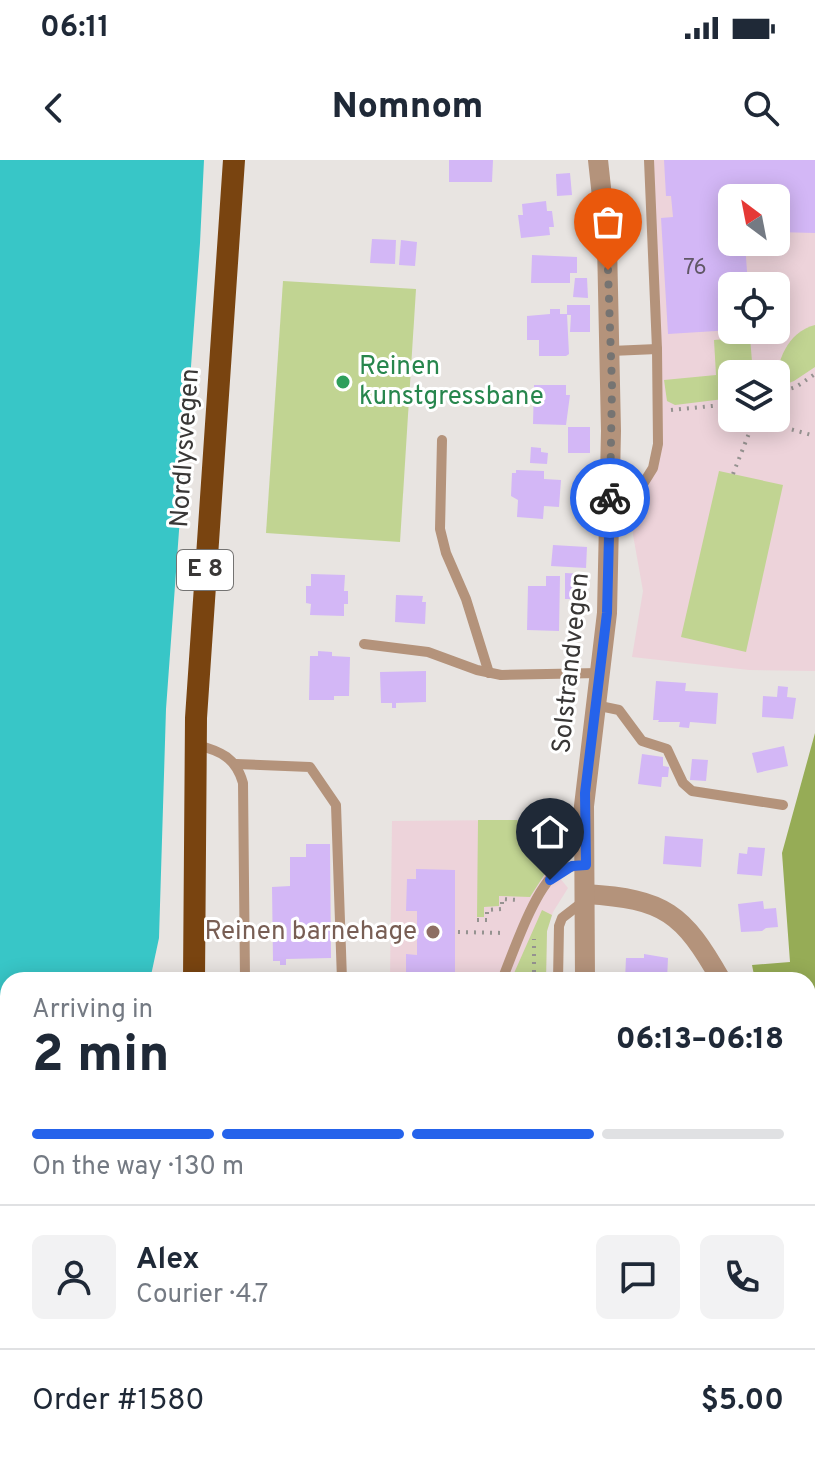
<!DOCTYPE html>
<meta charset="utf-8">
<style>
:root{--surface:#fff;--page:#f2f2f3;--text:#1f2937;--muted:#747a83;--line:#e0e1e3;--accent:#2563eb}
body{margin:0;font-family:Overpass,sans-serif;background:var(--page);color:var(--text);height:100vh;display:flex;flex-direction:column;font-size:30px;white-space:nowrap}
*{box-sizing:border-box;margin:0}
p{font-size:26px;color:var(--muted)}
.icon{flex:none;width:44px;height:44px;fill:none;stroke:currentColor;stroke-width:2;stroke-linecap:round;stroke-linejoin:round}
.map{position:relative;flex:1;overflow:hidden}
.sheet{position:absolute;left:0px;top:812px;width:816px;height:498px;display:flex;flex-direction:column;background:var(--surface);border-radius:24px 24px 0 0;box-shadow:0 4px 20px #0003}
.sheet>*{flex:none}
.needle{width:52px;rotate:328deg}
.tools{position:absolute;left:718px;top:24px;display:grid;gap:16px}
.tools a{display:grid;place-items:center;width:72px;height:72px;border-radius:12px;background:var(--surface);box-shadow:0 4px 20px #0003;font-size:40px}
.pin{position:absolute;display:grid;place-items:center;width:68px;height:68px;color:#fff;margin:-82px -34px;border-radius:50% 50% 50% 0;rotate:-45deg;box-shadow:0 0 8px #0007}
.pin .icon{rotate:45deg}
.courier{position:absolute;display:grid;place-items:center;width:80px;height:80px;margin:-40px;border:6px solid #2563eb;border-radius:50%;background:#fff;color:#222;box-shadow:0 2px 10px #0007}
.headline em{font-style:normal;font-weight:800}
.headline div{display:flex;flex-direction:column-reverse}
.headline{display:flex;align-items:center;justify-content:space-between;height:136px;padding:0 32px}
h1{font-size:52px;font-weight:800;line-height:60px}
.bar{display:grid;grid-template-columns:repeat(4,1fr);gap:12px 8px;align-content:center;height:96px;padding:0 32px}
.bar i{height:10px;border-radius:6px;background:var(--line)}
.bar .current{background:var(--accent)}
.bar p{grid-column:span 4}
.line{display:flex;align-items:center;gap:20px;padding:0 32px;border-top:2px solid var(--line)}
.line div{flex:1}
.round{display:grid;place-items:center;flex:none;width:84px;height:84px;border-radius:12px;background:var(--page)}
.status{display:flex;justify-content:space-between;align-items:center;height:56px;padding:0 40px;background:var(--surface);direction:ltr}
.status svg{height:22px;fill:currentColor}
header{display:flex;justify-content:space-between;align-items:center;height:104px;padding:0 32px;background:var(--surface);font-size:36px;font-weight:800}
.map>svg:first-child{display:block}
.education{fill:#edd3da;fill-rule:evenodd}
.green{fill:#c1d492}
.forest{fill:#96ac56}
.water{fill:#38c6c7}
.building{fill:#d3b7f6}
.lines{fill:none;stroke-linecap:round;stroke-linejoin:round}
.path{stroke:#959290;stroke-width:4;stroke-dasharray:2 6;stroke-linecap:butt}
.service{stroke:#b4937b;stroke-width:10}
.minor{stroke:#b4937b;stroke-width:20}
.tertiary{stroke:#b4937b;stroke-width:20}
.trunk{stroke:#794410;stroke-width:22}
.done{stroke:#767472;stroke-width:8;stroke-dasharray:0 14.4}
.route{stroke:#2563eb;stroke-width:10}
.leisure-dot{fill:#2e9e5b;stroke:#fff;stroke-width:3}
.education-dot{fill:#8d6e63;stroke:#fff;stroke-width:3}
.labels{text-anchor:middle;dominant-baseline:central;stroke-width:6;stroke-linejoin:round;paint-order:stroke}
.number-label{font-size:22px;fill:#605766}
.shield{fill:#fff;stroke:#747372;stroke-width:2}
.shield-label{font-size:24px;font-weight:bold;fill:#393736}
.leisure-label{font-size:26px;fill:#27864d;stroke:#fff;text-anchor:start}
.street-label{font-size:26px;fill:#393736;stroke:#fff}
.education-label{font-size:26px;fill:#785e54;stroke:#fff;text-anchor:end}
</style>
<div class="status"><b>06:11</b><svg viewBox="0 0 49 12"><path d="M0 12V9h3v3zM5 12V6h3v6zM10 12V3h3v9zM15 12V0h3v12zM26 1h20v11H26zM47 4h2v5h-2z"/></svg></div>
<header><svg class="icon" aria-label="back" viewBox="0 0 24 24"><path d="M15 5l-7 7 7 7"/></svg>Nomnom<svg class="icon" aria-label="search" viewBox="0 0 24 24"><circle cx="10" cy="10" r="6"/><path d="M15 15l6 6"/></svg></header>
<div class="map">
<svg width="815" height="1309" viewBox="0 0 815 1309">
<rect width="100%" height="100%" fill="#e8e4e1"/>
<g class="education">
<path d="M649,0H815V511L749,510L632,497L643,431L633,375L631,334L643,324L658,284ZM732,38H776V82H732ZM732,126H776V170H732ZM732,214H776V258H732Z"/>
<polygon points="517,660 550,686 550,706 568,728 553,752 547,771 546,820 390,820 392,661"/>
</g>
<g class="green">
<polygon points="283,121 416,129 400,382 266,373"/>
<path d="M815,165V207L794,221L776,228C776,202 787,172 815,165Z"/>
<polygon points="750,177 753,214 732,214 732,238 675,245 667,241 664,220 716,215 714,180"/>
<polygon points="719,311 783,325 746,492 681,477"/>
<polygon points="478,660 517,660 550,686 550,706 530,737 499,736 499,746 484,747 484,757 477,757"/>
<polygon points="542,750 552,755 547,771 546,820 511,820"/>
</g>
<polygon class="forest" points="815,573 815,918 808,906 808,820 755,820 752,805 790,802 782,693"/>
<polygon class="water" points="0,0 204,0 200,83 166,549 159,778 150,820 8,820 8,1302 224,1302 226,1309 0,1309"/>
<g class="building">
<polygon points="449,0 493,0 492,22 449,22"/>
<polygon points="664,0 815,0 815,73 776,72 776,38 732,38 732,82 745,82 748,126 732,126 732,170 668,174 661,58 673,57 671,36 666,36"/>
<polygon points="570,13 572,35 557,36 556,14"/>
<polygon points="546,41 547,51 552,51 554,67 549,67 550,75 521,78 518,55 523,55 522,44"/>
<polygon points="372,79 396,80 395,104 370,103"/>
<polygon points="401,80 417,82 415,106 399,105"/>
<polygon points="532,95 577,97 577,113 570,113 570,123 531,123"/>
<polygon points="575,118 587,118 588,138 573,137"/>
<polygon points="567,145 590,145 590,172 570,172 571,155 567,155"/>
<polygon points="550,149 560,149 560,154 567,154 569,194 566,196 539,196 539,180 527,180 527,156 550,154"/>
<polygon points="534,225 566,225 566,235 570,235 566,265 533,264"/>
<rect x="568" y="267" width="22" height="26"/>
<polygon points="531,287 541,288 541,292 548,293 547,304 530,303"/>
<polygon points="516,310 544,311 544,319 561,320 559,347 544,346 543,359 517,357 518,340 511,336 512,313 516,313"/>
<polygon points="553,385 587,387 586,408 551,406"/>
<polygon points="565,413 584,414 583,439 565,439"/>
<polygon points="311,414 345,415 344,431 348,431 348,444 344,444 344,456 310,455 311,444 306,443 306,426 311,426"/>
<polygon points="546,416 560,416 559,471 527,470 528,426 546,426"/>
<polygon points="396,435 423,436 422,442 426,442 425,464 395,462"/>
<polygon points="318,491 332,492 332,496 350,497 349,536 334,536 334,540 309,540 310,496 318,496"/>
<polygon points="426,511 426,542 396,543 396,548 392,548 392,543 381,543 380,512"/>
<polygon points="656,521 686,523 685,531 718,533 716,564 690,562 689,568 679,567 680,562 658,562 659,560 653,560"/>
<polygon points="778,526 788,527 787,537 796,538 793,559 762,557 763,536 777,537"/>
<polygon points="784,586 788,606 757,613 752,593"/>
<polygon points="642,594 663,597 663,606 669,607 668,617 662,617 661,627 638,624"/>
<polygon points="692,599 708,600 706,621 690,620"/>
<polygon points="665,676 703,679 701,707 663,704"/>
<polygon points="306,684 330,684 331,798 286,799 286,805 280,805 280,801 273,801 272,727 290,726 290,697 306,697"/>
<polygon points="748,687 765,688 762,716 737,714 739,693 747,694"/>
<polygon points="416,709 455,710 455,820 406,820 406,794 417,795 417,751 406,751 407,719 416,719"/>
<polygon points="763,741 764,749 776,748 778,767 766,768 762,771 741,772 738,744"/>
<polygon points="644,794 668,798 667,820 625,820 626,798 644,798"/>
<polygon points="808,1130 815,1131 815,1160 808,1160"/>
<polygon points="808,1228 812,1228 812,1240 815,1240 815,1253 811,1253 810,1261 808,1261"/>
<polygon points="345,1302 371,1302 371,1309 344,1309"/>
<polygon points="493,1302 532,1302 536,1303 534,1309 497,1309 499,1305"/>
<polygon points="773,1302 812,1302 811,1309 772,1309"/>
</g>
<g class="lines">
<g class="path">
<polyline points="776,233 796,227 815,214"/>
<polyline points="671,250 732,244"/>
<polyline points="776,252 790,269 815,276"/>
<polyline points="733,314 755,258"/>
<polyline points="477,760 487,760 487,750 502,749 502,739 519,740"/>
<polyline points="458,772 504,773"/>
<polyline points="534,820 534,779"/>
</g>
<g class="service">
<polyline points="611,191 657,189"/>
<polyline points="442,280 440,369 446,393 466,439 489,513"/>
<polyline points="610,334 631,334 643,324 653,308 658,284 657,189 649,0"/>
<polyline points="364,484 428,492 477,510 501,515 599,513"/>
<polyline points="595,545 619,550 642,581 667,589 683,623 692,631 783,645"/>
<path d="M197,585C221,591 236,598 243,623L245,820"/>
<polyline points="236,604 310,607 336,645 342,820"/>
<path d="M502,820C513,793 534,730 556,713C566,706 575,706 586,705"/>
<polyline points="558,820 559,766 562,758 584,741"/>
</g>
<g class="minor">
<path d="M586,734C665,739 683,753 721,820"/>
<polyline points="808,963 815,973"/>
<polyline points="408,1302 411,1309"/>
<polyline points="457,1309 459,1302"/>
</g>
<g class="tertiary">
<polyline points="585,820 584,646 607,453 611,271 607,83 598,0"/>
<polyline points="574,1302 574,1309"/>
</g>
<g class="trunk">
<polyline points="194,820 196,558 234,0"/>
<polyline points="258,1302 259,1309"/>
</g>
</g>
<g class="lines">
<polyline class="done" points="608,110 612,226 610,338"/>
<polyline class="route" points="550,720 572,706 586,705 585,633 607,453 610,338"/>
</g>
<circle class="leisure-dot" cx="343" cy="222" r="8"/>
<circle class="education-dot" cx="433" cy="772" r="8"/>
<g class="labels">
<g class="number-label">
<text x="695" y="108">76</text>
</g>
<rect class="shield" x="177" y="390" width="56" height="40" rx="6"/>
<g class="shield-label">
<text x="205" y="410">E 8</text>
</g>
<g class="leisure-label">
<text x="359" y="207">Reinen<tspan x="359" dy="30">kunstgressbane</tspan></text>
</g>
<g class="street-label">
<text transform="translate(186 288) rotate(-86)">Nordlysvegen</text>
<text transform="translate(572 503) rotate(-84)">Solstrandvegen</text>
</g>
<g class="education-label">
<text x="417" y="772">Reinen barnehage</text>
</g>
</g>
</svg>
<div class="tools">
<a><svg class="needle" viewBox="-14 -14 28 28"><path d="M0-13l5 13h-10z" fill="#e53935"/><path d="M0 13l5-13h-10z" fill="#747a83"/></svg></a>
<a><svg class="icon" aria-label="locate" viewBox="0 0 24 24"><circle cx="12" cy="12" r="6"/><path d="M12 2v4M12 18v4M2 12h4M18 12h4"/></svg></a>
<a><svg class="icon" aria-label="layers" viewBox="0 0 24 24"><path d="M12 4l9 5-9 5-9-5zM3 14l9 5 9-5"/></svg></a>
</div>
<div class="pin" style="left:608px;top:110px;background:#ea580c"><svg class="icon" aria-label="bag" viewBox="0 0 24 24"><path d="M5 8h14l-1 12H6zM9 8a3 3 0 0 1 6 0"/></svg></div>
<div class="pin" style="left:550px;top:720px;background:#1f2937"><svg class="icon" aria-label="home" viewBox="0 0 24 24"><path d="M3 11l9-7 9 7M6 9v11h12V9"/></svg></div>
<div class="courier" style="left:610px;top:338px"><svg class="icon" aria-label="bike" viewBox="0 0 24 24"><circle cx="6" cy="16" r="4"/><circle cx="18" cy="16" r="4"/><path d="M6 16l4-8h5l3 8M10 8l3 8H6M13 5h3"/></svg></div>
<section class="sheet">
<div class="headline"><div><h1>2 min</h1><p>Arriving in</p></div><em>06:13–06:18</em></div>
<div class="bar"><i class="current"></i><i class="current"></i><i class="current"></i><i></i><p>On the way · 130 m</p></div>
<div class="line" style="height:144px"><a class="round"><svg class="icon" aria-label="person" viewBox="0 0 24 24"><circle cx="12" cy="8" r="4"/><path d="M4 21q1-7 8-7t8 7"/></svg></a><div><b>Alex</b><p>Courier · 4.7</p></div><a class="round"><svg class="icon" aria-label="chat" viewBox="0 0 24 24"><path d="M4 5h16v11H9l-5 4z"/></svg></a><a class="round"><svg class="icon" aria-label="phone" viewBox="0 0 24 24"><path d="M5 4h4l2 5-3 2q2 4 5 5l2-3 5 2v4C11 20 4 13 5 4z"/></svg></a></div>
<div class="line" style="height:104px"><div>Order #1580</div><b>$5.00</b></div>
</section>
</div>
